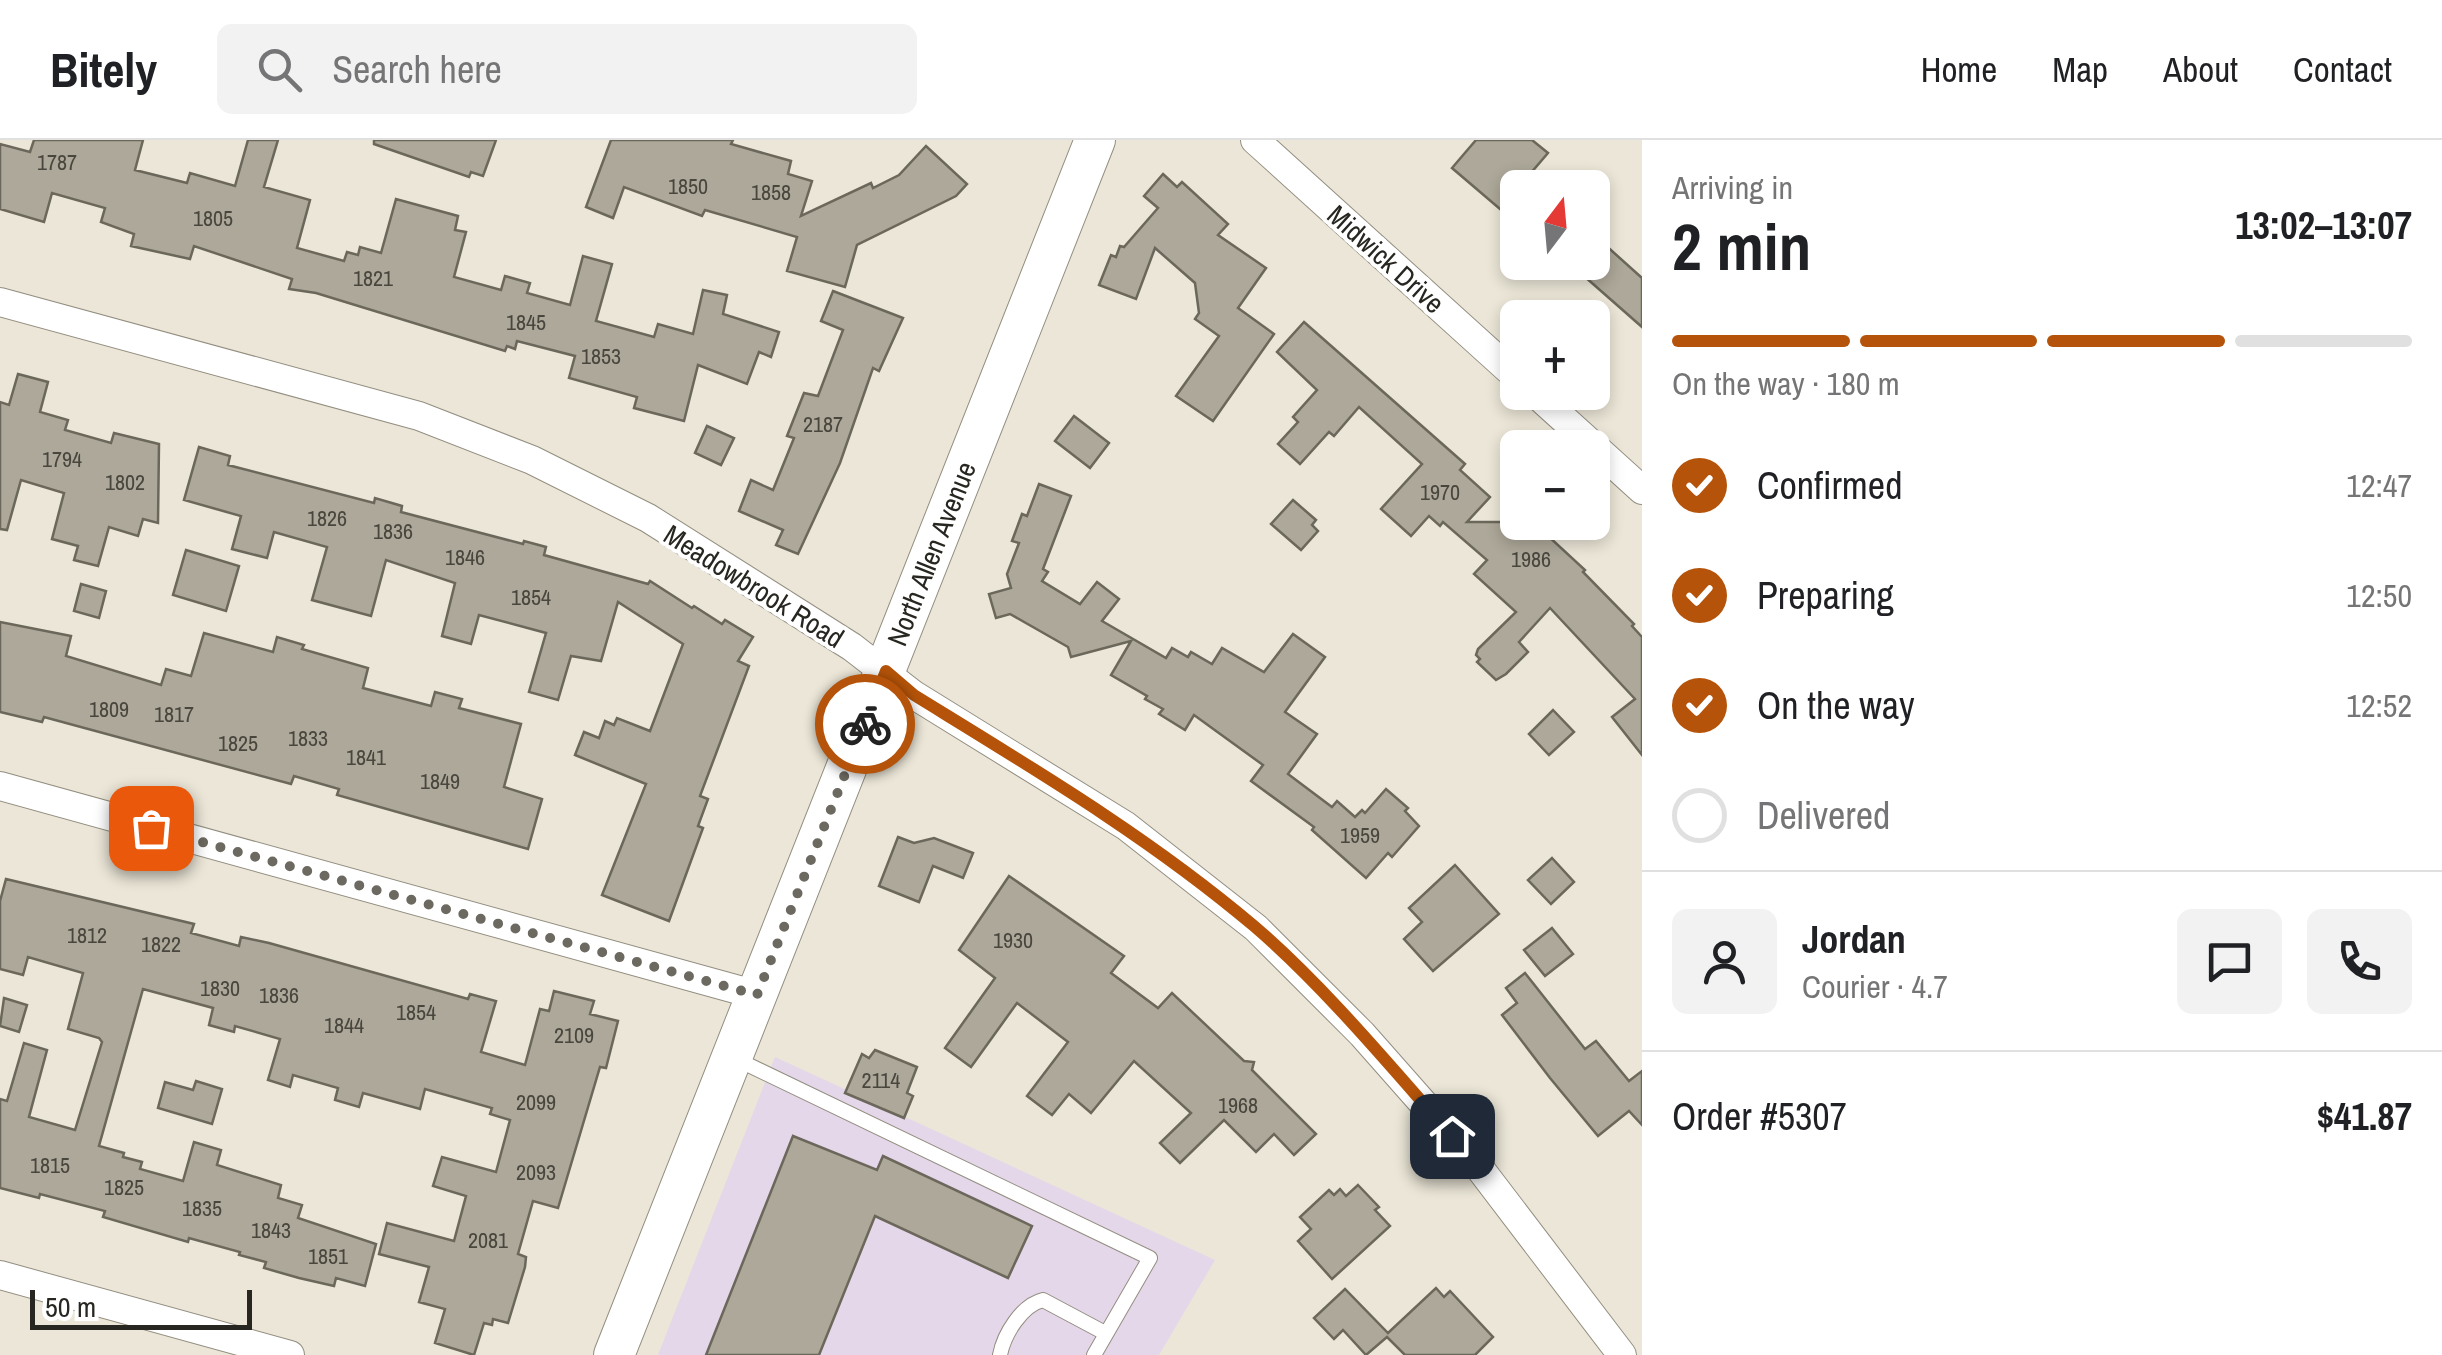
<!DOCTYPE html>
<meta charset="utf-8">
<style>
:root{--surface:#fff;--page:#f2f2f2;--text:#202124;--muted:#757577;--line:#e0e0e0;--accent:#b45309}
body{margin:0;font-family:"Archivo Narrow",sans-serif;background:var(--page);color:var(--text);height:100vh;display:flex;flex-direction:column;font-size:38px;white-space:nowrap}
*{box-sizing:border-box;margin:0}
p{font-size:32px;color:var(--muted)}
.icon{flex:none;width:55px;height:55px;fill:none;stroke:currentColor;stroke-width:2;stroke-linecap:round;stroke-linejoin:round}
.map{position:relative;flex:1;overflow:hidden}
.details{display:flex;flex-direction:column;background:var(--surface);width:800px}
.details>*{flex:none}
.needle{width:65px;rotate:16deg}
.fabs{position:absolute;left:1500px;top:30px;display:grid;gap:20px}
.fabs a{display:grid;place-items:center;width:110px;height:110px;border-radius:15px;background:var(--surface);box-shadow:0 5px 15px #0003;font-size:50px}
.scale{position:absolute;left:30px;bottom:25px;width:222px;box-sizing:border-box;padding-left:10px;border:5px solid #282620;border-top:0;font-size:28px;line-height:35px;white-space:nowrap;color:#282620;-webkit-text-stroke:8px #fff;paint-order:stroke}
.pin{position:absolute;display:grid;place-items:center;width:85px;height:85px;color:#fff;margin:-42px;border-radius:20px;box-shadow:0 5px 15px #0006}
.courier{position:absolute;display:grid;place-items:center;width:100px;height:100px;margin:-50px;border:8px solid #b45309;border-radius:50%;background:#fff;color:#222;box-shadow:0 2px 12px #0007}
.summary em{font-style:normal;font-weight:700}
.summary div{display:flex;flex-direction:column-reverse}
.summary{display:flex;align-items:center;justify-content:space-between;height:170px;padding:0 30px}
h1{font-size:65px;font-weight:700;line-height:75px}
.bar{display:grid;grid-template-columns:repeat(4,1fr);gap:15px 10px;align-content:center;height:120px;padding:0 30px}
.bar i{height:12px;border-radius:8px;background:var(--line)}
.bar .selected{background:var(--accent)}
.bar p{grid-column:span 4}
.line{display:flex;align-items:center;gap:25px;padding:0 30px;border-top:2px solid var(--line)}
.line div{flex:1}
.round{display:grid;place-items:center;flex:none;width:105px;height:105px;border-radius:15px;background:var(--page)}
ol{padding:0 30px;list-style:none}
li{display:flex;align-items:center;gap:30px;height:110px}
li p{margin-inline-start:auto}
li .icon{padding:10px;border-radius:50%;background:var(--accent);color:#fff;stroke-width:4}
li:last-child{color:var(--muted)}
li i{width:55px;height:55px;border:5px solid var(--line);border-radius:50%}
header{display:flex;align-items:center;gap:60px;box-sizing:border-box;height:140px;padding:0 50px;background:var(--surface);border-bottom:2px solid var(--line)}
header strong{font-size:48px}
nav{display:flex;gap:55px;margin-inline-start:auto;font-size:35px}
.search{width:700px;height:90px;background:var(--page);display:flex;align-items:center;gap:25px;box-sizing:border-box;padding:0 35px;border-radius:15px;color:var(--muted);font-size:38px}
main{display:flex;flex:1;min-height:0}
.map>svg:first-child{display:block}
.education{fill:#e4d7ea}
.building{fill:#ada899;stroke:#6b675a;stroke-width:2.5}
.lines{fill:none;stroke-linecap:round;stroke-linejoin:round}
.lane-casing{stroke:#938e80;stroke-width:16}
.street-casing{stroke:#938e80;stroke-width:30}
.secondary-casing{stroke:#938e80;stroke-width:42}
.lane{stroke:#fff;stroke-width:14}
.street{stroke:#fff;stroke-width:28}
.secondary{stroke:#fff;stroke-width:40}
.done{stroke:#6c6960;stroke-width:10;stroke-dasharray:0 18}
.route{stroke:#b45309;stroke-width:12}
.labels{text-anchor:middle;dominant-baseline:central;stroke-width:8;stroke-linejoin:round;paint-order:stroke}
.number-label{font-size:22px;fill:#49463e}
.street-label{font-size:28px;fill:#282620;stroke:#fff}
</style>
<header>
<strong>Bitely</strong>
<div class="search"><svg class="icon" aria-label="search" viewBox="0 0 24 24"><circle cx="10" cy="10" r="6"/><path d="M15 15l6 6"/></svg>Search here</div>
<nav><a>Home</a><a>Map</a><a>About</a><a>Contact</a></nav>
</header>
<main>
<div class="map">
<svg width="1642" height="1215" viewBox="0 0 1642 1215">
<rect width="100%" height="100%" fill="#ebe6d7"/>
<polygon class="education" points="775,917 1215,1120 1159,1215 658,1215"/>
<g class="building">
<polygon points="34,0 143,0 135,30 187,43 190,33 235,46 248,0 278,0 264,47 310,60 297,108 344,121 347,112 358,115 360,107 381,113 396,59 458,76 455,90 466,92 454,137 501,150 505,136 530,143 527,153 570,165 583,116 612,124 596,181 654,197 658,184 693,194 703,150 727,155 723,174 779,192 771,217 759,212 747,244 698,225 684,281 634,268 637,257 569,238 575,216 517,201 515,209 507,206 505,211 316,153 289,149 292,139 194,106 190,119 131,106 134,94 101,82 105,68 52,53 44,82 0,69 0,4 30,12"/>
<polygon points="374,0 496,0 483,36 471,32 469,37 374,4"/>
<polygon points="611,0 733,0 731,4 791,21 788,34 812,41 801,76 871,43 873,48 899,35 926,6 967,44 956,56 857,105 845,147 787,131 797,97 705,70 702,76 624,47 613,78 586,67"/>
<polygon points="1476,0 1532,0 1548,13 1500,69 1452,28"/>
<polygon points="1163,34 1177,47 1182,42 1228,84 1218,95 1266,128 1238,168 1274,194 1213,281 1176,256 1219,196 1195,179 1199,173 1195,143 1155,108 1136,159 1099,145 1111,115 1116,117 1120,106 1124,107 1158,68 1144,56"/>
<polygon points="1592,93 1642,138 1642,187 1568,122 1592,122"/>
<polygon points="833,151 903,178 879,231 873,228 840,323 798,414 776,405 783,390 739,371 751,340 773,350 794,298 787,296 804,253 818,256 843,190 821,181"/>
<polygon points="1304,182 1465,324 1460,330 1490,357 1467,382 1533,382 1585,430 1583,432 1634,484 1632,486 1642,497 1642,615 1612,577 1635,559 1550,468 1519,502 1528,512 1506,534 1496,540 1477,522 1480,519 1476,515 1478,509 1516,472 1474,434 1487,420 1443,382 1440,386 1429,376 1411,396 1381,369 1422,324 1359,267 1334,296 1329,292 1300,324 1278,304 1298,282 1293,277 1317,250 1277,212"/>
<polygon points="18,234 48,242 40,272 68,280 65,290 111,303 114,293 159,304 158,383 143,379 138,396 109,387 98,426 74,420 78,406 52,399 64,353 21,340 7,390 0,389 0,262 9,265"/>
<polygon points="1074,276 1109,303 1090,328 1055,301"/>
<polygon points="707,286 734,298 721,325 695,313"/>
<polygon points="199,307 230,316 228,325 374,363 375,358 402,366 401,372 523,404 524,401 546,407 544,415 648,444 650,441 692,468 694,466 722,484 725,480 753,497 738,521 749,526 700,656 708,659 698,686 703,688 669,781 602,755 646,644 575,615 584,592 599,598 605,581 614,585 617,578 650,591 683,504 618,462 601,521 571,516 558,560 529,552 546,493 479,475 471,504 442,496 455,443 386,420 371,476 312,460 327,407 274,392 267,418 232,409 241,376 184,360"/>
<polygon points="1039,344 1071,356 1043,429 1048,432 1042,441 1080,464 1097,442 1119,459 1102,481 1166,518 1172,508 1188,517 1191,512 1212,524 1222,508 1264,532 1293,494 1325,517 1285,572 1317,594 1288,634 1332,667 1337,661 1355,677 1362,670 1365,673 1386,649 1408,668 1405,671 1419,686 1392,717 1388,713 1366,738 1312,690 1314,687 1251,641 1263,625 1194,575 1185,590 1159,574 1163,569 1145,559 1147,556 1111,535 1131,501 1071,517 1068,507 1010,474 996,478 989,454 1011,448 1007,434 1019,403 1012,401 1022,374 1027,376"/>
<polygon points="1293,360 1316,380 1312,385 1318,391 1301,410 1271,384"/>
<polygon points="186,410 239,426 226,471 173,455"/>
<polygon points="81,444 106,451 99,478 74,471"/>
<polygon points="0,482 71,496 66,516 161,545 166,529 191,536 204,493 273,512 277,497 304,505 302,509 368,528 363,548 431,566 435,552 462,559 459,568 521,584 504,647 542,659 528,709 337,655 339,649 294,636 291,644 44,577 42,582 0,572"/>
<polygon points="1553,570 1574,592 1549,615 1529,594"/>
<polygon points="898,697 914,703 934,698 973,713 963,738 933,726 919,762 879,746"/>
<polygon points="1552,718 1574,742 1551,764 1528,740"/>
<polygon points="1455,725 1499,774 1433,831 1404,799 1422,782 1409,768"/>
<polygon points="1009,736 1124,816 1111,833 1158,868 1172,853 1244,921 1254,922 1252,930 1316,994 1294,1015 1274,994 1256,1012 1224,980 1180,1023 1160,1003 1191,973 1134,921 1091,973 1069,954 1052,975 1027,956 1068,902 1017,863 971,927 945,908 995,838 959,810"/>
<polygon points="6,739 194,784 191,793 239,806 241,797 269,803 468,859 470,854 496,861 481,912 525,925 540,869 549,871 554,851 594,861 590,874 618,881 606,928 600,927 558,1068 533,1061 518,1114 526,1117 525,1127 508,1183 493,1179 492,1185 484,1183 474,1215 435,1203 445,1169 419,1162 429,1127 379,1114 387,1083 454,1101 466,1056 433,1046 442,1017 496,1032 510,980 490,974 492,968 425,949 420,969 363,953 359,967 335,960 338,948 293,935 290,947 268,940 280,899 235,886 234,892 209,885 213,868 143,849 99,1006 124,1013 123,1017 142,1022 140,1029 183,1041 194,1002 221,1010 217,1025 281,1045 278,1058 302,1065 298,1078 376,1104 365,1146 336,1138 334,1146 299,1138 264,1128 266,1122 239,1115 240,1112 189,1098 188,1102 103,1077 105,1071 40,1054 39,1058 0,1048 0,959 7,961 24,903 47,910 29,977 75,990 102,902 99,898 68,889 83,833 28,817 23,835 0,829 0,761"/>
<polygon points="1552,788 1573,814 1545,836 1524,810"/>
<polygon points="1525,833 1585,909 1596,901 1629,941 1642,931 1642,985 1629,971 1598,996 1550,938 1502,875 1517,863 1506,848"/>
<polygon points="4,858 27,865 19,892 0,886"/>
<polygon points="875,910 917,927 907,953 913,956 904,978 845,953 862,914 869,918"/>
<polygon points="196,941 222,949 212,984 158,968 165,942 193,950"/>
<polygon points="793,996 877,1030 883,1016 1032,1086 1008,1138 875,1076 819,1215 706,1215"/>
<polygon points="1358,1045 1379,1067 1375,1070 1390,1086 1332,1139 1298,1101 1311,1089 1300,1077 1329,1050 1334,1055 1340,1049 1346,1056"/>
<polygon points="1436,1148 1444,1157 1450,1151 1493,1197 1475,1215 1405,1215 1387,1197 1366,1215 1343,1190 1334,1199 1314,1178 1345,1149 1388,1193"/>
</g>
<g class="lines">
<g class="lane-casing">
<g id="lane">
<polyline points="734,918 1150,1118 1094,1215"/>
<path d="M1000,1215C1004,1194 1022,1165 1043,1160L1105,1193"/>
</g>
</g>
<g class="street-casing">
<g id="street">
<polyline points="1255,0 1518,238"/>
<polyline points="0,162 419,276 532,320 648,378 852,507 914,555 1126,686 1256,788 1362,894 1475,1022 1622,1215"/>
<polyline points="1534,252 1642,350"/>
<polyline points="0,646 757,855"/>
<polyline points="0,1135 290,1215"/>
</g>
</g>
<g class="secondary-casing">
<g id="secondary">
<path id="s1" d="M614,1215L1095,0"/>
</g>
</g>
<use href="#lane" class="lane"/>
<use href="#street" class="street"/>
<use href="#secondary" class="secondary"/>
</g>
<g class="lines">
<polyline class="done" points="151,688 757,855 865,584"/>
<path class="route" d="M865,584L886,531L914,555C1031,627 1149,697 1254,786C1324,846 1391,927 1452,996"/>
</g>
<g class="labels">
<g class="number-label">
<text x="57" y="22">1787</text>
<text x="688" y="46">1850</text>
<text x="771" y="52">1858</text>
<text x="213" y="78">1805</text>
<text x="373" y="138">1821</text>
<text x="526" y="182">1845</text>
<text x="601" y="216">1853</text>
<text x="823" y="284">2187</text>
<text x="62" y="319">1794</text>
<text x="125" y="342">1802</text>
<text x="1440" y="352">1970</text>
<text x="327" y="378">1826</text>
<text x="393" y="391">1836</text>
<text x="465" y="417">1846</text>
<text x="1531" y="419">1986</text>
<text x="531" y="457">1854</text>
<text x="109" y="569">1809</text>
<text x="174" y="574">1817</text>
<text x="308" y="598">1833</text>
<text x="238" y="603">1825</text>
<text x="366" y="617">1841</text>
<text x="440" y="641">1849</text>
<text x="1360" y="695">1959</text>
<text x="87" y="795">1812</text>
<text x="1013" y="800">1930</text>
<text x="161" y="804">1822</text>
<text x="220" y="848">1830</text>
<text x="279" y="855">1836</text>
<text x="416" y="872">1854</text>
<text x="344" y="885">1844</text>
<text x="574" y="895">2109</text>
<text x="881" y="940">2114</text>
<text x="536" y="962">2099</text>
<text x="1238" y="965">1968</text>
<text x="50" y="1025">1815</text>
<text x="536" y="1032">2093</text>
<text x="124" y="1047">1825</text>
<text x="202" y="1068">1835</text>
<text x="271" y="1090">1843</text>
<text x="488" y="1100">2081</text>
<text x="328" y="1116">1851</text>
</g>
<g class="street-label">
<text transform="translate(1386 119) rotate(42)">Midwick Drive</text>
<text stroke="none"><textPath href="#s1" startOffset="862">North Allen Avenue</textPath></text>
<text transform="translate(754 446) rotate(32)">Meadowbrook Road</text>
</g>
</g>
</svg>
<div class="fabs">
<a><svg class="needle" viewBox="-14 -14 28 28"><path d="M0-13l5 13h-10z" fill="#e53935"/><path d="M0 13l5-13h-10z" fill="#757577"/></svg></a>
<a>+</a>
<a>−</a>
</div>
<div class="scale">50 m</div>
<div class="pin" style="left:151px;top:688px;background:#ea580c"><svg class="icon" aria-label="bag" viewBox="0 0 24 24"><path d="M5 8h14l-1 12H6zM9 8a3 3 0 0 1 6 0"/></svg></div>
<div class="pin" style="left:1452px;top:996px;background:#1f2937"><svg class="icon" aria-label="home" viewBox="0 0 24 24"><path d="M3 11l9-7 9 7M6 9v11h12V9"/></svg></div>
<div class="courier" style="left:865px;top:584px"><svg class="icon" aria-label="bike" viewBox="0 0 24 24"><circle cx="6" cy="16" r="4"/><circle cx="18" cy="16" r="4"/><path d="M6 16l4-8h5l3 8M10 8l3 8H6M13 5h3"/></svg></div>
</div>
<section class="details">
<div class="summary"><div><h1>2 min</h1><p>Arriving in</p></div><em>13:02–13:07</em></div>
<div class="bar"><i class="selected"></i><i class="selected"></i><i class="selected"></i><i></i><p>On the way · 180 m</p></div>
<ol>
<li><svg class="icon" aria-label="check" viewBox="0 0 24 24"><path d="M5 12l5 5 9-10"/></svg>Confirmed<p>12:47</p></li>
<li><svg class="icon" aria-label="check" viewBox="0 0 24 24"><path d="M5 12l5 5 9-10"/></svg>Preparing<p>12:50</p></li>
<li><svg class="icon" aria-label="check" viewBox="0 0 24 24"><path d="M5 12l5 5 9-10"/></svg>On the way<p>12:52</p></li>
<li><i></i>Delivered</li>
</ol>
<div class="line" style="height:180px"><a class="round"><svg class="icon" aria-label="person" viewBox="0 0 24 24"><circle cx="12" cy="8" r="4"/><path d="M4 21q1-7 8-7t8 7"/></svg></a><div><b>Jordan</b><p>Courier · 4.7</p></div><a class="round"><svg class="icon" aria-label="chat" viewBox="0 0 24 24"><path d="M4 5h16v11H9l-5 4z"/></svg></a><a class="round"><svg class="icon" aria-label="phone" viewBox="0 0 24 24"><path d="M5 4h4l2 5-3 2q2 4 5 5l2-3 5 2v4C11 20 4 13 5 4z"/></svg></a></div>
<div class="line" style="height:130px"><div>Order #5307</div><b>$41.87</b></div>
</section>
</main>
